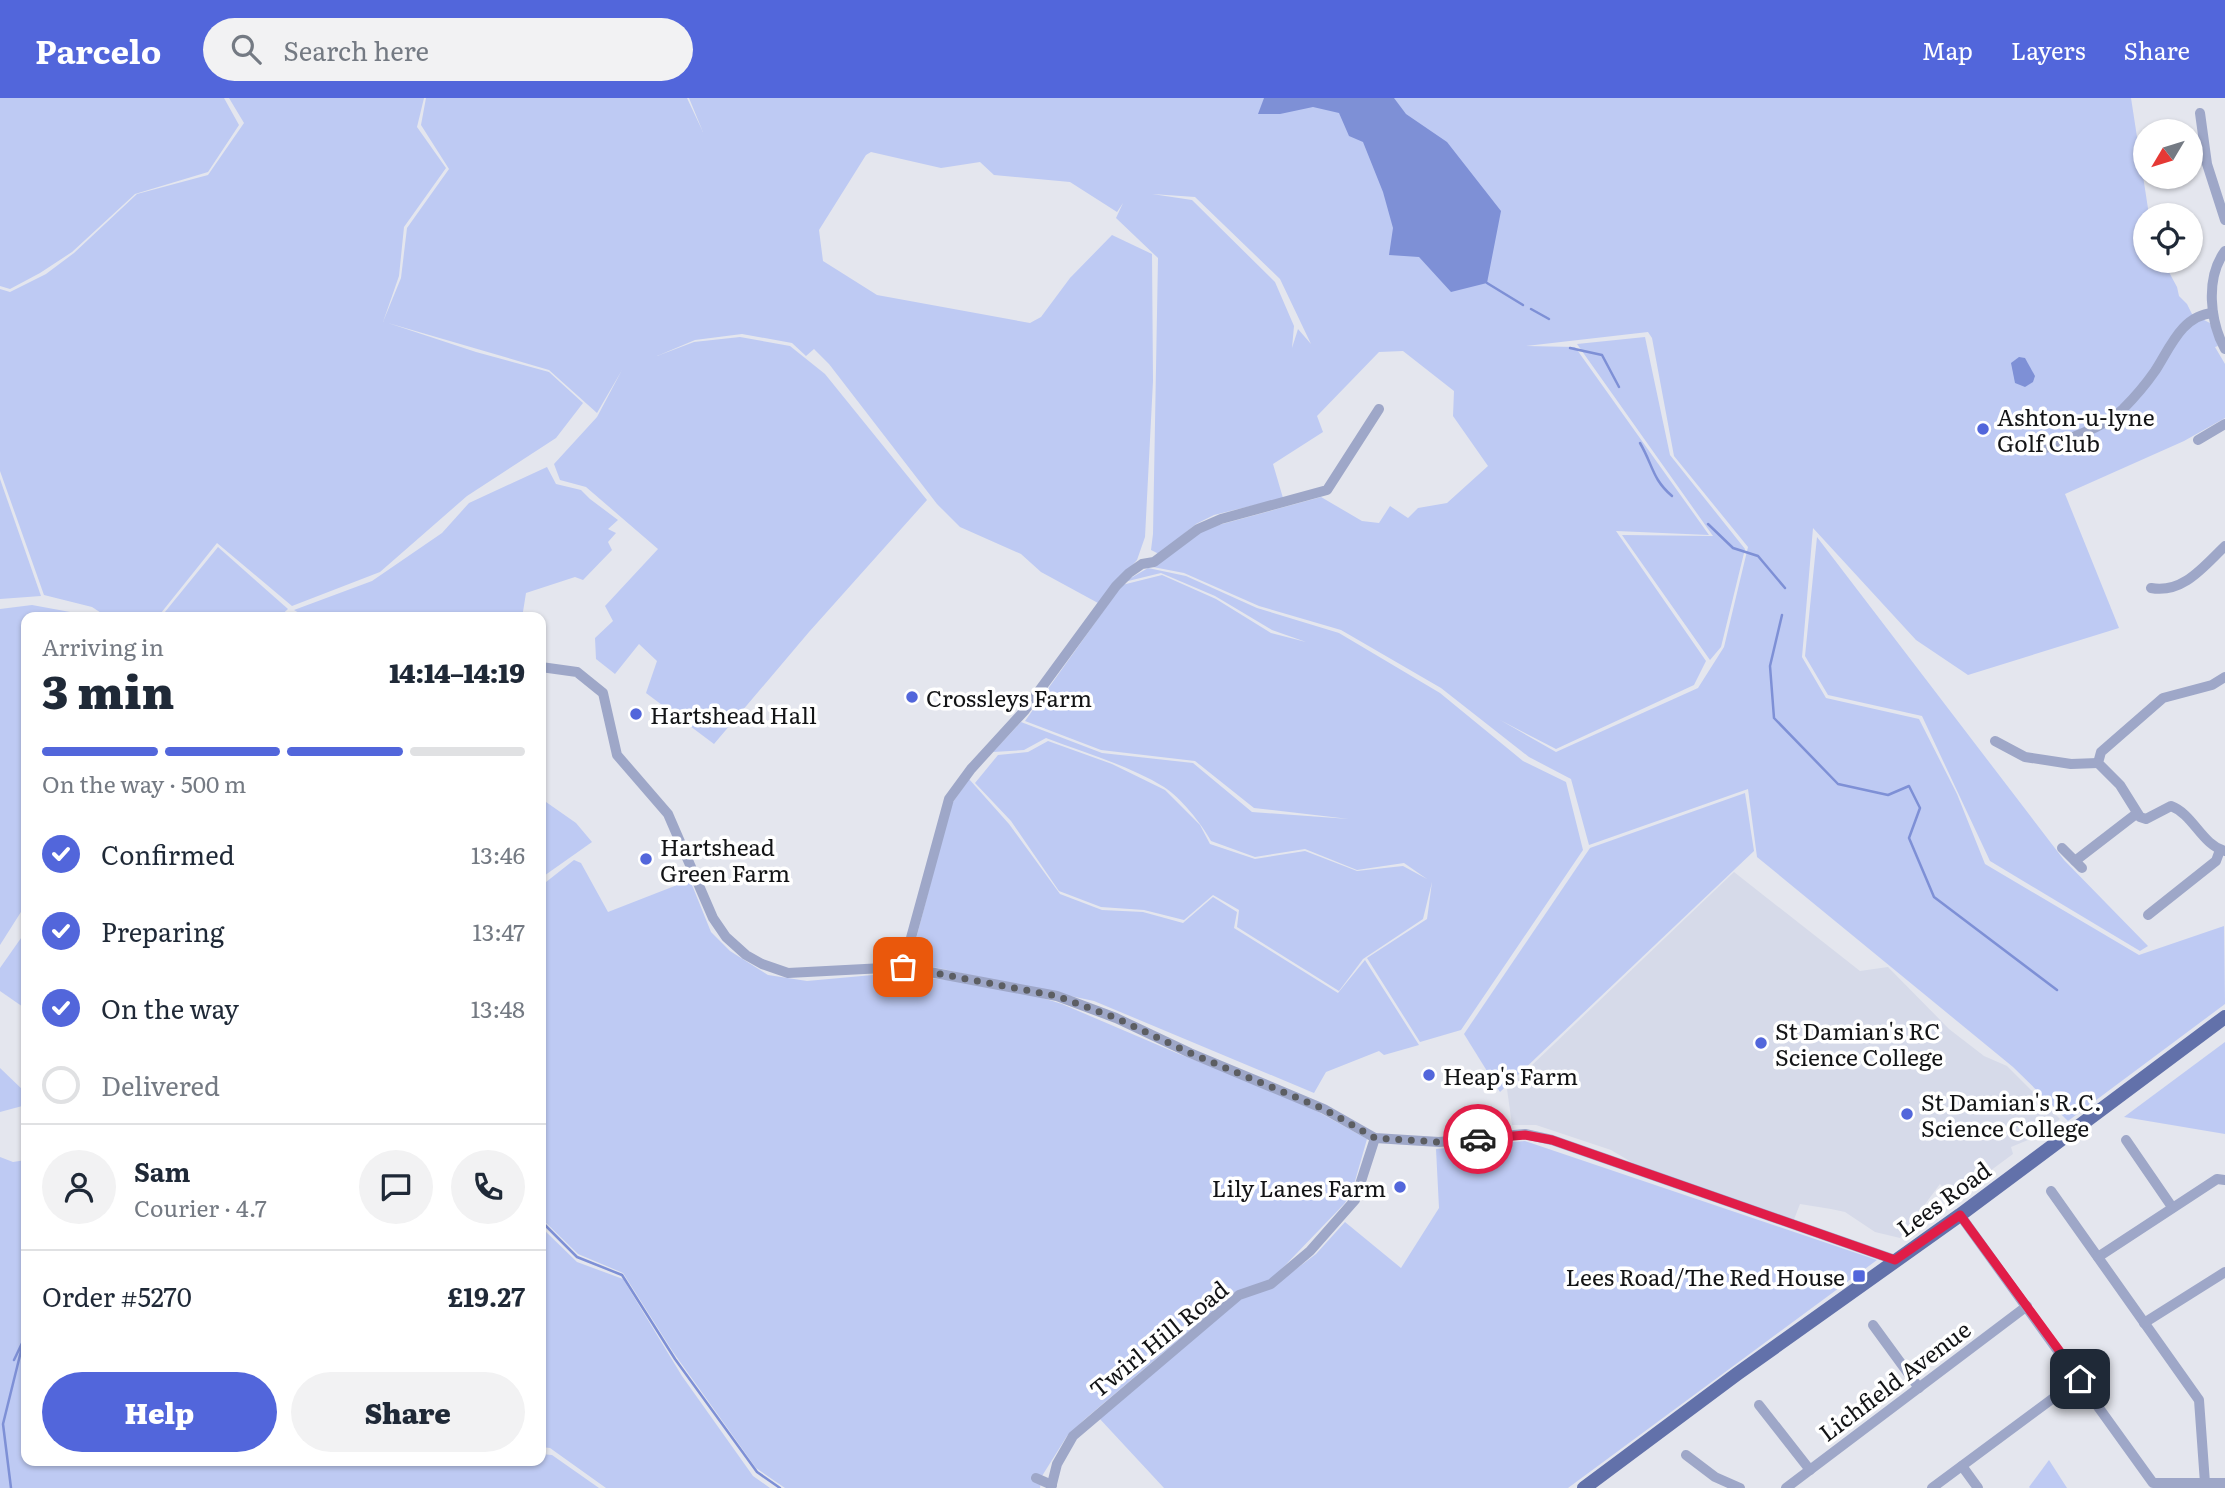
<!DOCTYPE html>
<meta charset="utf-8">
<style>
:root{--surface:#fff;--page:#f2f2f3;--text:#1f2937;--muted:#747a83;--line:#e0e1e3;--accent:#5266db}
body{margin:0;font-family:Literata,serif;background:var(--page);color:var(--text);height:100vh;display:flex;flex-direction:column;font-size:26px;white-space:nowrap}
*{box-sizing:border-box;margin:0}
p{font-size:23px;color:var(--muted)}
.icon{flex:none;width:38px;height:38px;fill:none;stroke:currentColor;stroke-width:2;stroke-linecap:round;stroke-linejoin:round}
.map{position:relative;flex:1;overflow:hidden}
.details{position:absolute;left:21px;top:514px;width:525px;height:854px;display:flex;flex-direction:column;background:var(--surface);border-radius:14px;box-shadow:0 2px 5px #0004}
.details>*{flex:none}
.needle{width:46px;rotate:232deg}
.fabs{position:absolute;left:2133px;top:21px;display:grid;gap:14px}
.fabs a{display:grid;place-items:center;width:70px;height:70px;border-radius:50%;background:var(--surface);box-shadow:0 2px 5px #0004;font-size:35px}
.pin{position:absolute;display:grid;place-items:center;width:60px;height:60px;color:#fff;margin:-30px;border-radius:14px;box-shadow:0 4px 10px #0006}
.courier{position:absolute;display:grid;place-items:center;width:70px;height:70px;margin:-35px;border:5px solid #e11d48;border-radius:50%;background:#fff;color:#222;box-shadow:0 2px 9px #0007}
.head em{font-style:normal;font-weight:800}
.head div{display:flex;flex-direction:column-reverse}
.head{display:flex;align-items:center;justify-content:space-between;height:119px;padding:0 21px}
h1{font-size:46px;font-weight:800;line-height:52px}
.bar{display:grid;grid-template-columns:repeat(4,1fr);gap:10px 7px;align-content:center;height:84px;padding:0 21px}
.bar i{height:9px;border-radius:5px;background:var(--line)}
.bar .on{background:var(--accent)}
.bar p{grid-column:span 4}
.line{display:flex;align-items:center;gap:18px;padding:0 21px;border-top:2px solid var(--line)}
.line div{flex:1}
.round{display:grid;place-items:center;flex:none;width:74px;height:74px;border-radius:37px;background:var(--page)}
ol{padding:0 21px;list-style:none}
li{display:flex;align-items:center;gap:21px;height:77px}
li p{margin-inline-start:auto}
li .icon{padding:7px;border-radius:50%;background:var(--accent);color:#fff;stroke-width:4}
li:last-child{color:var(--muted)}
li i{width:38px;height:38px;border:4px solid var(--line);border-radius:50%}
.action{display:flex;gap:14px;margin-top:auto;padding:14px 21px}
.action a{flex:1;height:80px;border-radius:42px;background:var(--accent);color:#fff;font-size:28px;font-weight:800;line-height:80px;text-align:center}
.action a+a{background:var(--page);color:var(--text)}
header{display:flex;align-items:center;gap:42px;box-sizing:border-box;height:98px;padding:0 35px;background:var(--accent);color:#fff}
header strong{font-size:33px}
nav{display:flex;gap:38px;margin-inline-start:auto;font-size:24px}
.search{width:490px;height:63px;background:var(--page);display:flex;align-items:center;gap:18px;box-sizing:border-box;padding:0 24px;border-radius:38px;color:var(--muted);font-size:26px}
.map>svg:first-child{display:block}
.built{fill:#d6dae9}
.green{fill:#becaf3;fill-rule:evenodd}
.water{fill:#7e90d6}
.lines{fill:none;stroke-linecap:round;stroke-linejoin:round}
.stream{stroke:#7e90d6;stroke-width:2.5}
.minor{stroke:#9ea7c8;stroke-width:10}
.major{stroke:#6271aa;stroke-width:14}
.done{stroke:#5c5e62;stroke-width:7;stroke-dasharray:0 12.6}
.route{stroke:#e11d48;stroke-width:9}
.poi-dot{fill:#5266db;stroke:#fff;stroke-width:2.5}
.labels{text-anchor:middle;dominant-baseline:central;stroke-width:7;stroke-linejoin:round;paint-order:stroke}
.poi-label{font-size:23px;fill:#131416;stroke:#fff;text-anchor:start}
.street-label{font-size:23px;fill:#131416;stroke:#fff}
</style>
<header>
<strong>Parcelo</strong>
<div class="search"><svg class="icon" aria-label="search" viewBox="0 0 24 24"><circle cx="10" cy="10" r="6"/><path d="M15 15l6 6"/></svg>Search here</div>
<nav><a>Map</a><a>Layers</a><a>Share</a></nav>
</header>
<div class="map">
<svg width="2225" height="1390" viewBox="0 0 2225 1390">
<rect width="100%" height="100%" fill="#e4e6ee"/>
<polygon class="built" points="1734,774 1860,873 1888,869 1949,931 1984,958 2007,968 2060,1021 2035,1039 2011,1049 2013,1056 1952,1101 1940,1086 1900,1140 1875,1134 1845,1114 1831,1111 1800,1106 1793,1124 1714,1097 1633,1065 1611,1052 1536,1027 1512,1027 1507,991"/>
<g class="green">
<polygon points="0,0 224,0 239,27 208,74 135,96 72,154 40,175 10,191 0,188"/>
<path d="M229,0H424L417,29L446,70L404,129L399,178L383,224L401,180L407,130L449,71L421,27L426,0H687L703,34L689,0H2131L2149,117H2146V163H2163L2177,189L2179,198L2187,206L2192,216L2210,225L2218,248L2215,249L2225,266V320L2184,343L2065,396L2119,530L1968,577L1916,542L1813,430L1802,559L1826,600L1919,621L1957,696L1985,766L2139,857L2224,828L2225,906L2068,1023L2013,969L1757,759L1748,691L1589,747L1571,681L1529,659L1441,590L1341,532L1259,508L1184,475L1153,469L1204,431L1321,399L1362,423L1379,425L1390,408L1408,420L1418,410L1447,405L1488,368L1453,318L1454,293L1403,253L1379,254L1317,318L1323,334L1273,366L1283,400L1214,417L1196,426L1159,456L1151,452L1153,436L1158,160L1116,120L1123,105L1117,114L1070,84L994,77L980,64L941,70L871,54L866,57L819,132L823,163L877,197L1030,225L1041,219L1070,180L1112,137L1152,156L1153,283L1145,439L1137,462L1098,505L1041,474L1021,456L960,429L937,406L829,266L814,251L806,258L792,245L742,236L695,242L657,258L694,244L740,239L790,248L825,276L927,402L809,534L714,646L646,595L657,563L639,546L615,576L596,561L595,540L613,523L605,508L658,451L586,389L560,382L554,366L597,319L622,272L597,315L549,272L388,225L476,254L549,274L583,305L556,340L467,398L380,474L292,508L217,445L157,520H109L92,509L44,497L0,373V191L10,194L46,176L74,155L137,96L208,77L244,25ZM1152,96L1195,99L1280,181L1311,246L1298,231L1292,250L1294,228L1275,184L1192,102ZM1648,234L1652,240L1674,358L1748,449L1724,549L1698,590L1556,654L1500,622L1556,651L1694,587L1706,563L1616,433L1709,437L1575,249L1526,248Z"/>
<polygon points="1645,239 1670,357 1745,451 1721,549 1710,562 1622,437 1713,438 1577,246"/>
<polygon points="547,369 556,386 581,392 590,401 618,422 608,431 616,435 608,444 612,452 583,482 575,479 526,495 522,520 308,520 294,512 372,483 442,435 469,405"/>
<polygon points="0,381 41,498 0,501"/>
<polygon points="1817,439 2064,762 2148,848 2140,853 1990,763 1922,618 1828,597 1805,558"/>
<polygon points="218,449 288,511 278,520 160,520"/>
<path d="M1148,470L1186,478L1257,510L1339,535L1440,595L1523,663L1566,684L1583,752L1461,932L1420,944L1367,860L1427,821L1432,784L1423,821L1363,861L1339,893L1237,829L1239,812L1213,797L1184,822L1144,812L1101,809L1059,793L1011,723L975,685L998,657L1028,654L1048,643L1112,666L1165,692L1200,727L1210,746L1255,761L1305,753L1357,773L1403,768L1427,781L1404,765L1357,772L1305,751L1255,759L1211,743C1201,725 1181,700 1164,689C1128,667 1085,655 1046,640L1024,652L993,654L1021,624L1102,655L1193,665L1252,714L1349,721L1254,710L1195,663L1101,652L1025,623L1122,487L1162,477L1216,501L1271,535L1306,544L1272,532L1215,498L1161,475L1124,484Z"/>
<polygon points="32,507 81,516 89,520 26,520 26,806 0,847 0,511"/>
<polygon points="969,681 1009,726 1060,796 1102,812 1143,814 1183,825 1213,799 1237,814 1234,830 1338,895 1365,862 1419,947 1384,957 1379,953 1326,974 1314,995 1094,903 914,865 911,860 951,707"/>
<polygon points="541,686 546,704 576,725 592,744 541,780"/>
<polygon points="1745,695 1754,753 1500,994 1464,936 1590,750"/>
<polygon points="574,762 581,765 608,814 690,782 711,834 730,853 768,877 807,883 884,876 1001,887 1062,906 1179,956 1297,1002 1367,1041 1353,1090 1345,1105 1271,1182 1235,1194 1085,1321 1067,1338 1042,1378 1040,1390 785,1390 756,1370 673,1254 623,1175 578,1156 541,1120 541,788"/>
<polygon points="26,833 26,911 0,893 0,870"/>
<polygon points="2225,944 2225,1036 2124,1019"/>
<polygon points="0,970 26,995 26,1007 0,1014"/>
<polygon points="1525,1043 1877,1162 1568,1390 1164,1390 1099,1320 1239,1201 1271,1190 1316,1156 1345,1124 1401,1170 1439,1110 1436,1051"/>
<polygon points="0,1059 13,1064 26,1062 26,1363 541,1363 541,1356 552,1357 599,1390 0,1390"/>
<polygon points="541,1129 577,1164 623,1181 682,1278 753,1378 770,1390 606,1390 550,1350 541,1349"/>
<polygon points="2049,1362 2067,1390 2030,1390 2029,1389"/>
</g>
<g class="water">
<polygon points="1264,0 1394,0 1406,16 1447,44 1501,113 1487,185 1451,194 1419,159 1389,157 1393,130 1383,94 1363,44 1349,38 1339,15 1313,9 1280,16 1258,16"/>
<polygon points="2019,259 2025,260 2035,278 2033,284 2025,289 2015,285 2011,265"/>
</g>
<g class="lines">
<g class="stream">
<polyline points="1487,185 1523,207"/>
<polyline points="1531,211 1549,221"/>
<polyline points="1570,250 1602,257 1619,289"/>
<path d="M1640,345C1653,367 1652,381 1672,398"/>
<polyline points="1708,426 1733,450 1758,458 1785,490"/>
<polyline points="1782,517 1770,568 1774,620 1838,686 1888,697 1909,688 1920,710 1909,740 1934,799 2057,892"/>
<polyline points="541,1123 577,1159 622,1177 675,1261 757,1374 780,1390"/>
<polyline points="11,1390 3,1326 24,1241 14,1262"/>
</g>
<g class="minor">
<polyline points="2200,15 2207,66 2225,122"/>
<path d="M2225,153C2205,180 2210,224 2225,251"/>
<polyline points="2198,342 2225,326"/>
<path d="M2046,350C2071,339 2103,330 2123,311C2134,300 2146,286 2155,273C2170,250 2182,217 2213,215"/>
<path d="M2151,490C2183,496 2204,468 2225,448"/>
<polyline points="541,569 577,574 603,595 617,657 668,716 713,820 726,839 746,857 762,866 788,875 903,869 1057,898 1116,920 1190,955 1324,1011 1375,1040 1439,1044 1525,1036 1552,1042 1895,1162"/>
<path d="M2225,579L2212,587L2163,600L2101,654L2098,665L2120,687L2140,719L2146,721L2171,708C2193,716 2202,747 2225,753"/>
<polyline points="1995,643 2025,659 2071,666 2098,665"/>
<polyline points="2062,750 2082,770"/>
<polyline points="2075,763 2136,716"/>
<polyline points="2148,817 2216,763 2220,752"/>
<polyline points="903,869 949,701 971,671 1025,612 1116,488 1129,475 1142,466 1154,464 1198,431 1221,421 1327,392 1379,311"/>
<polyline points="2126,1042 2172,1109"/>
<polyline points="2051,1093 2199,1302 2205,1385"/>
<polyline points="1960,1117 2153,1385 2225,1385"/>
<polyline points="2098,1159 2217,1081 2225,1082"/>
<polyline points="2144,1225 2225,1174"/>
<polyline points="1873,1227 1919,1290"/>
<polyline points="1759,1307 1810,1372"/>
<polyline points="1686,1357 1715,1379 1740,1390"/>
<polyline points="1962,1368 1978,1390"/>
<polyline points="1036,1380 1052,1387"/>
<polyline points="1051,1390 1057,1366 1073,1338 1239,1197 1271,1186 1310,1153 1355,1102 1375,1040"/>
<polyline points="1786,1390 2027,1208"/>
<polyline points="1932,1390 2079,1281"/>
</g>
<polyline class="major" points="1584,1390 1737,1276 1960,1117 2225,919"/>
</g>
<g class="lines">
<polyline class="done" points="903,869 1057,898 1116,920 1190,955 1324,1011 1375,1040 1438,1044 1478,1041"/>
<polyline class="route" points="1478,1041 1525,1037 1552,1042 1895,1162 1960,1117 2080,1281"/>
</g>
<g class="poi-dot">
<circle cx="1983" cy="331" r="7"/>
<circle cx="912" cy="599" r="7"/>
<circle cx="636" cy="616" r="7"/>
<circle cx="646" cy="761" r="7"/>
<circle cx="1761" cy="945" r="7"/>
<circle cx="1429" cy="977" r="7"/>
<circle cx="1907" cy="1016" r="7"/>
<circle cx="1400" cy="1089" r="7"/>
<rect x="1852" y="1171" width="14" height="14" rx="3.5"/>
</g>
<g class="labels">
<g class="poi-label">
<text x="1997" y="318">Ashton-u-lyne<tspan x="1997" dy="26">Golf Club</tspan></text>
<text x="926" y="599">Crossleys Farm</text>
<text x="650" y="616">Hartshead Hall</text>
<text x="660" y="748">Hartshead<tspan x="660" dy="26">Green Farm</tspan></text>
<text x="1775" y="932">St Damian's RC<tspan x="1775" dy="26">Science College</tspan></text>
<text x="1443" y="977">Heap's Farm</text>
<text x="1921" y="1003">St Damian's R.C.<tspan x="1921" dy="26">Science College</tspan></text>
<text x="1386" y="1089" text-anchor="end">Lily Lanes Farm</text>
<text x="1845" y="1178" text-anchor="end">Lees Road/The Red House</text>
</g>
<g class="street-label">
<text transform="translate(1943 1100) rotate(-36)">Lees Road</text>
<text transform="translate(1158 1240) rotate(-39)">Twirl Hill Road</text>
<text transform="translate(1894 1282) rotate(-37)">Lichfield Avenue</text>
</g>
</g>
</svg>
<div class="fabs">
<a><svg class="needle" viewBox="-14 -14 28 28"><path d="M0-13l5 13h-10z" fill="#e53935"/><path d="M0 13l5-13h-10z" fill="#747a83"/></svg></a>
<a><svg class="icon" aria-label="locate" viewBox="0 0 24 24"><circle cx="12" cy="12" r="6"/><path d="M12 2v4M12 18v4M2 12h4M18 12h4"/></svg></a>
</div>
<div class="pin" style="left:903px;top:869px;background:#ea580c"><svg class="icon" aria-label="bag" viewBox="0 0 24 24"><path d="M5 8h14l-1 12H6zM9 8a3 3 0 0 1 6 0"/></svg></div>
<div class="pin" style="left:2080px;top:1281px;background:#1f2937"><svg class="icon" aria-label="home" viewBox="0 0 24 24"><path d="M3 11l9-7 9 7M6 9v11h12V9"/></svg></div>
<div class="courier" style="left:1478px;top:1041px"><svg class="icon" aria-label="car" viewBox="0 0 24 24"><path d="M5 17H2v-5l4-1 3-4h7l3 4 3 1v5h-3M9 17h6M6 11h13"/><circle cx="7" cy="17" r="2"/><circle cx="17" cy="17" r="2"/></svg></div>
<section class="details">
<div class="head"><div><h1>3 min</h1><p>Arriving in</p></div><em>14:14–14:19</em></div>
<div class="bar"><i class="on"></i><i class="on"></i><i class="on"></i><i></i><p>On the way · 500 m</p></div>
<ol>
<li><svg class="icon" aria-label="check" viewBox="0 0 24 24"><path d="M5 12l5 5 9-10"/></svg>Confirmed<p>13:46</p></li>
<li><svg class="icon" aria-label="check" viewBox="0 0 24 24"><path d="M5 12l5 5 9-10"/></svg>Preparing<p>13:47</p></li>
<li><svg class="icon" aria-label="check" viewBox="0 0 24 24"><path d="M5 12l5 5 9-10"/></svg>On the way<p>13:48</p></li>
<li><i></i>Delivered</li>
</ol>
<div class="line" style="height:126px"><a class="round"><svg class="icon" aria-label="person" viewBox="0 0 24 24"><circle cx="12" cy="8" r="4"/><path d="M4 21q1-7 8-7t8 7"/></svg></a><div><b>Sam</b><p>Courier · 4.7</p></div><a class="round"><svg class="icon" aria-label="chat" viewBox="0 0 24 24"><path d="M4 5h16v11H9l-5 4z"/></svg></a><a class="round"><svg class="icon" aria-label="phone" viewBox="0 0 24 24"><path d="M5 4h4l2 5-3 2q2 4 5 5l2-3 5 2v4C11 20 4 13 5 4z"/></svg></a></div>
<div class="line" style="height:91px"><div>Order #5270</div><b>£19.27</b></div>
<div class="action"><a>Help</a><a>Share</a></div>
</section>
</div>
